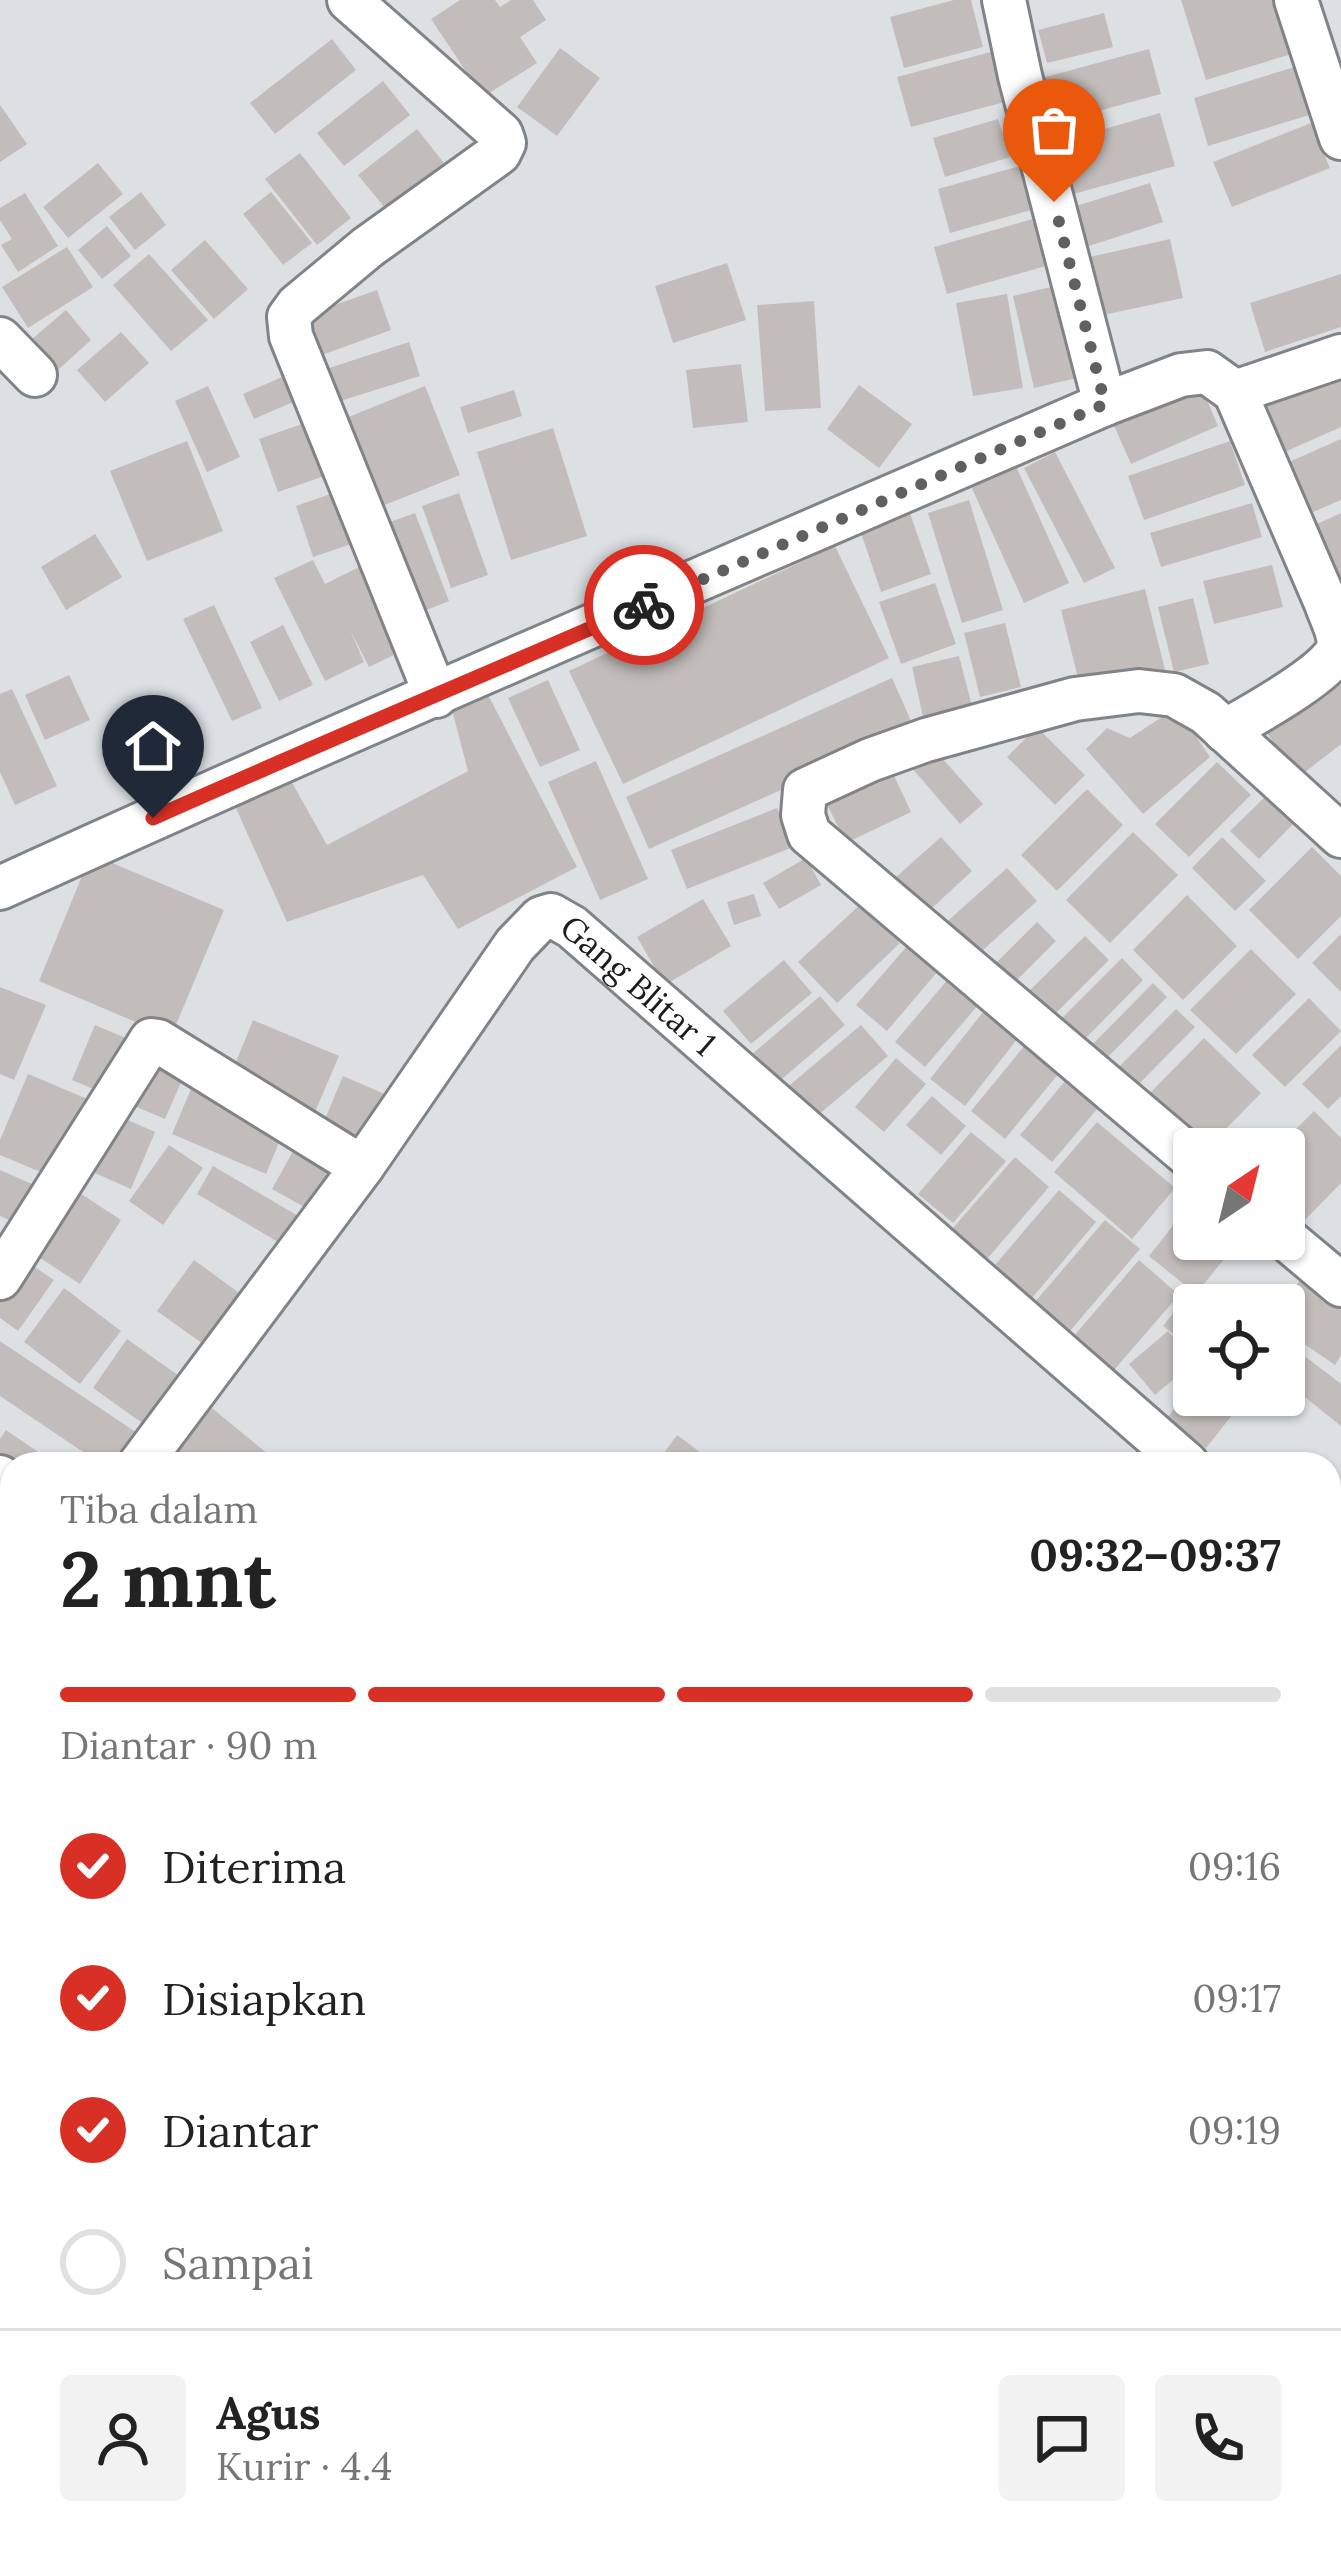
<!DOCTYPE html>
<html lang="id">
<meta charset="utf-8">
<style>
:root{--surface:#fff;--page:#f2f2f2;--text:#222;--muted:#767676;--line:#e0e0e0;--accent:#d93025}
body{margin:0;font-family:Lora,serif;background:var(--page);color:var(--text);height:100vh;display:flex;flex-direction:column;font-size:45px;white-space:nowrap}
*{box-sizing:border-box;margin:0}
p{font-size:39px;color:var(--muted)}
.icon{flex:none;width:66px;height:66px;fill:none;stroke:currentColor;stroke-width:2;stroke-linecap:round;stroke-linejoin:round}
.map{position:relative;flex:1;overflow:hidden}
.panel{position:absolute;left:0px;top:1452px;width:1341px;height:1119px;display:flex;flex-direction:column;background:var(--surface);border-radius:36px 36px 0 0;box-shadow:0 3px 9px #0004}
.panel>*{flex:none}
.needle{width:78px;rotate:35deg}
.controls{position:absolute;left:1173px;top:1128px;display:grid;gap:24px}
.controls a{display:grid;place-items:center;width:132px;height:132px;border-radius:12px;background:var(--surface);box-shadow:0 3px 9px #0004;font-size:60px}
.pin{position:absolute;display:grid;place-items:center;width:102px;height:102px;color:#fff;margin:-123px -51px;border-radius:50% 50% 50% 0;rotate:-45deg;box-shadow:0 0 12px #0007}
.pin .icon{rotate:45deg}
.courier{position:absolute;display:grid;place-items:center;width:120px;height:120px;margin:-60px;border:9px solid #d93025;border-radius:50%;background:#fff;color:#222;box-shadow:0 3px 15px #0007}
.overview em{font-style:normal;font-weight:700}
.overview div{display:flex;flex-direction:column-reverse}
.overview{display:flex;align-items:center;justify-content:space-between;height:204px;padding:0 60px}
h1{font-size:78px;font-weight:700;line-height:90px}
.bar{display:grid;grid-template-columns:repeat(4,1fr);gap:18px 12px;align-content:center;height:144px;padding:0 60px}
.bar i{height:15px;border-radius:9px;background:var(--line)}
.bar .selected{background:var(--accent)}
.bar p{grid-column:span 4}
.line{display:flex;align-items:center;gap:30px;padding:0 60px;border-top:3px solid var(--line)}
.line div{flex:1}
.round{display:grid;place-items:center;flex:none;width:126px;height:126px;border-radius:12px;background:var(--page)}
ol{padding:0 60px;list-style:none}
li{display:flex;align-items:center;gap:36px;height:132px}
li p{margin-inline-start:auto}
li .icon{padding:12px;border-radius:50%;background:var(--accent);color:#fff;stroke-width:4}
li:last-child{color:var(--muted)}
li i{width:66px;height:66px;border:6px solid var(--line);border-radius:50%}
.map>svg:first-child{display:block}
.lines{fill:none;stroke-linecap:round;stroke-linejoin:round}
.canal{stroke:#88a8b6;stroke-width:42}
.building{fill:#c2bdbb}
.street-casing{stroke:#808387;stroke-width:48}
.highway-casing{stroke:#808387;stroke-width:72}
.path{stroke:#8d9092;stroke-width:8;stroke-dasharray:12 6;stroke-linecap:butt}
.street{stroke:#fff;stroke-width:42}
.highway{stroke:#fff;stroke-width:66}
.done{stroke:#5e6062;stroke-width:12;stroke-dasharray:0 21.6}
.route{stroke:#d93025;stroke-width:15}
.labels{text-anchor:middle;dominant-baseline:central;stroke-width:12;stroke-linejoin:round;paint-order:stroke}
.street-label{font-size:33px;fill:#1a1b1d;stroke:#dce0e3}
</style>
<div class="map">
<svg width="1341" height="2569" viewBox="0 0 1341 2569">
<rect width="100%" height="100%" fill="#dce0e3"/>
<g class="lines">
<g class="canal">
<polyline points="1329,1544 1341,1533"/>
<polyline points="540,2569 547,2559"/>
</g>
</g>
<g class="building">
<polygon points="460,0 495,0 500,7 511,0 533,0 546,20 520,37 537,63 483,97 431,19"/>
<polygon points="954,0 971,0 983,47 904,68 890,17"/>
<polygon points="1181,0 1278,0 1295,53 1206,80"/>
<polygon points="1104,13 1113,47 1047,63 1038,30"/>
<polygon points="332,39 356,70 275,134 250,103"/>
<polygon points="560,48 600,78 557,136 517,107"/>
<polygon points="1002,49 1016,99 911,127 897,77"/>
<polygon points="1149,49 1161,94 1050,124 1038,79"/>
<polygon points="1301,65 1316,113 1208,146 1194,98"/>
<polygon points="383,81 410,115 344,166 317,133"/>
<polygon points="0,105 27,144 0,162"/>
<polygon points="1160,113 1175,166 1059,198 1045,146"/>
<polygon points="998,119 1010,157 945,177 933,138"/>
<polygon points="1311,123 1330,168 1232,207 1213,162"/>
<polygon points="417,129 444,163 385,208 358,175"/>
<polygon points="300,153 351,218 317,245 265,179"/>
<polygon points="98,163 123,194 68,238 43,207"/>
<polygon points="1030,163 1042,207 950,233 938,189"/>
<polygon points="1150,183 1163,222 1086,247 1073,207"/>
<polygon points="141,192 166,225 135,250 109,217"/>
<polygon points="271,192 312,243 283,265 243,214"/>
<polygon points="25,193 58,246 18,272 1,245 12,239 0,220 0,208"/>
<polygon points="1047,215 1060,262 947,294 934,247"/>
<polygon points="107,226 131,256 102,279 78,250"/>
<polygon points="1170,239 1183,298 1103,315 1090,257"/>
<polygon points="205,240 248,289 214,319 171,270"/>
<polygon points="67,247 93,287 28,328 2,287"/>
<polygon points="149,254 208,320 171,351 113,285"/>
<polygon points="727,263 746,320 673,343 655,286"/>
<polygon points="1341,274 1341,327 1265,352 1250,303"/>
<polygon points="1068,283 1090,375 1034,388 1013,296"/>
<polygon points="377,290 391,330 319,356 304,316"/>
<polygon points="1007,294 1023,388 973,396 956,303"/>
<polygon points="814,301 821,408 765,411 757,305"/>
<polygon points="66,310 91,340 58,370 31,340"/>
<polygon points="121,332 149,363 105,402 77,370"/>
<polygon points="409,342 420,376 337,402 326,369"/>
<polygon points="741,364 748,422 693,428 686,370"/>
<polygon points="1341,369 1341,427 1280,454 1258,406"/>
<polygon points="298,370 309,395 254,419 243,394"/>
<polygon points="1199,382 1218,426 1131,464 1112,421"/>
<polygon points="859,385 912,424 879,468 827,429"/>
<polygon points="208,386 240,457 207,472 175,401"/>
<polygon points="425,386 460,475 377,508 341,420"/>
<polygon points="514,390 522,416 468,433 460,407"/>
<polygon points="316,419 336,472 278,492 259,439"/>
<polygon points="553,428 587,536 511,560 477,452"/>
<polygon points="1341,439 1341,500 1313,512 1289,462"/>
<polygon points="187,441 223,531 147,561 110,471"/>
<polygon points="1230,441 1245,485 1144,520 1128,476"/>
<polygon points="1055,452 1115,568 1084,583 1024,468"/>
<polygon points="1015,464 1069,583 1024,603 970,484"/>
<polygon points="345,489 363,540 313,557 296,506"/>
<polygon points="459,493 488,575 451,588 422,506"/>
<polygon points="969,500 1003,610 962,623 928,513"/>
<polygon points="1252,503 1262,537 1161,567 1150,533"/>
<polygon points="415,513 449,601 414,615 379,526"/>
<polygon points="910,513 931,574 881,592 860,530"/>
<polygon points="1341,513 1341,592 1306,529"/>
<polygon points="95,534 122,577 66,610 41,567"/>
<polygon points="835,546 889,658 623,784 569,671"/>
<polygon points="313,560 325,584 371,561 414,645 369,667 350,630 364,662 325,681 274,578"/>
<polygon points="1272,565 1283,607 1214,624 1203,581"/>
<polygon points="935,583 956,644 901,664 879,602"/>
<polygon points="1145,589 1166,674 1082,694 1061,610"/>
<polygon points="1193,598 1209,664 1174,672 1158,607"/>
<polygon points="214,605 262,708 232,721 183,619"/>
<polygon points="1005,623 1021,687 980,697 964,633"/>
<polygon points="283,625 313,685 279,701 250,642"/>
<polygon points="959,656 972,706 923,717 912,667"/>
<polygon points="1332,671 1341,682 1341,744 1300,776 1261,726"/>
<polygon points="69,675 90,720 45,740 25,695"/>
<polygon points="892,678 915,730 649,849 626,797"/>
<polygon points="548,680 580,750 540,767 508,698"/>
<polygon points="12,689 57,786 15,805 0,772 0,694"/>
<polygon points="485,689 577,867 458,929 423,875 287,922 231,797 290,779 327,845 468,771 452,710"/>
<polygon points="1162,717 1190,728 1210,757 1143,814 1086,749 1107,728 1130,738"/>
<polygon points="1037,727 1085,775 1055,805 1007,757"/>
<polygon points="934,749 983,804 960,824 912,768"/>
<polygon points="596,761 648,879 600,900 548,782"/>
<polygon points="1217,762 1251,795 1189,857 1155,824"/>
<polygon points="890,767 911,812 846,843 824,798"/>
<polygon points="1087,789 1123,825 1057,891 1021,855"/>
<polygon points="1268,794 1295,822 1259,859 1230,831"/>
<polygon points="777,808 793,847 687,889 671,850"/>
<polygon points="1133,832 1178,875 1110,943 1066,900"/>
<polygon points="941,837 972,871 918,921 886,886"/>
<polygon points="1222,837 1266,881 1235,911 1192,868"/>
<polygon points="1312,847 1341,876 1341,916 1298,959 1249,910"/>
<polygon points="91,854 224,910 171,1037 39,981"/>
<polygon points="806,858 821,885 779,909 763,883"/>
<polygon points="1007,868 1037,901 972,960 941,927"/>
<polygon points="754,894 761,916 734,925 727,902"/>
<polygon points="1187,895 1237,946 1183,1000 1133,950"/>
<polygon points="703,899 731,946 665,985 637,937"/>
<polygon points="862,903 900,943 837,1003 798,962"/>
<polygon points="1037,922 1056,941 1008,989 989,970"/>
<polygon points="1341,934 1341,992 1312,963"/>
<polygon points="1085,936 1109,960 1046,1023 1021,999"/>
<polygon points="908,945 938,971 887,1031 856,1005"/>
<polygon points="1251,949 1296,994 1236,1054 1190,1010"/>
<polygon points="1122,958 1143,980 1078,1046 1056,1024"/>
<polygon points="784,960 812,993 751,1044 723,1011"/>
<polygon points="949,978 979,1004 925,1067 895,1042"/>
<polygon points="1153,983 1167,997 1098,1067 1084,1053"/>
<polygon points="0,987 46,1005 14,1080 0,1074"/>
<polygon points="820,996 845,1025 775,1085 750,1056"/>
<polygon points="1309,998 1341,1031 1285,1087 1252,1055"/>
<polygon points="988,1006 1022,1033 965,1106 930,1079"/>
<polygon points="1176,1009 1195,1027 1132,1091 1114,1072"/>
<polygon points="253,1020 339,1056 312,1119 227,1084"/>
<polygon points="95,1025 128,1039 105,1094 72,1080"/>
<polygon points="861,1025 888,1056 811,1121 784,1090"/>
<polygon points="1204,1038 1261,1093 1206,1149 1146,1097"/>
<polygon points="1030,1039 1064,1067 1005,1139 971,1111"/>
<polygon points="1341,1045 1341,1096 1328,1109 1302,1084"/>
<polygon points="145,1053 186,1071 165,1119 125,1102"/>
<polygon points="896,1058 926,1084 884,1132 855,1107"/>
<polygon points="28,1074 90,1100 57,1179 0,1155 0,1140"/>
<polygon points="1071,1074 1104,1101 1052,1162 1020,1135"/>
<polygon points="343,1076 387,1095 362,1155 318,1136"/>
<polygon points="191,1089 285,1128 266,1174 172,1134"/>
<polygon points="932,1096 966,1126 941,1155 906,1125"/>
<polygon points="1314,1111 1341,1138 1341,1183 1299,1226 1284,1211 1284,1149 1276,1149"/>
<polygon points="119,1116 155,1132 131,1189 95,1173"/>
<polygon points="1097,1122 1175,1188 1132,1239 1054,1172"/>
<polygon points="971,1132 1006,1161 953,1223 918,1194"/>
<polygon points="169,1145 203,1168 163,1225 129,1201"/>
<polygon points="296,1146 332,1165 308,1209 272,1189"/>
<polygon points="1015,1157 1049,1187 981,1266 946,1236"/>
<polygon points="213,1166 300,1217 283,1245 197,1194"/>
<polygon points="0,1170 39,1187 22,1226 0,1216"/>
<polygon points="72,1188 121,1220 80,1284 31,1252"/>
<polygon points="1059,1190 1096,1222 1027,1304 989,1272"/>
<polygon points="1194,1199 1194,1239 1240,1239 1196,1294 1149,1256"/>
<polygon points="1105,1220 1140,1249 1064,1338 1029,1309"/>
<polygon points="194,1260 253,1303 217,1354 157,1311"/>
<polygon points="1139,1260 1179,1295 1107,1378 1067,1344"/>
<polygon points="27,1262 54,1280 18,1331 0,1318 0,1300"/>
<polygon points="1304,1274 1341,1299 1341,1355 1335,1365 1284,1330 1284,1303"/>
<polygon points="64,1288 121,1331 80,1384 24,1342"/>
<polygon points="1187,1296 1198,1305 1194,1305 1194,1350 1163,1326"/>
<polygon points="1168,1331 1194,1362 1155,1395 1129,1364"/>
<polygon points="127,1339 189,1383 155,1432 93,1388"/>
<polygon points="0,1341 140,1435 121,1464 101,1464 0,1396"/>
<polygon points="1306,1357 1341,1384 1341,1426 1286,1382"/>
<polygon points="1194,1383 1194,1395 1248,1395 1206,1448 1167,1418"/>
<polygon points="212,1408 280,1464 191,1464 175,1452"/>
<polygon points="6,1430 56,1464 12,1464 0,1475 0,1439"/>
<polygon points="677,1435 716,1464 656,1464"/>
<polygon points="0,1508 12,1516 12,1576 7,1583 0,1579"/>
<polygon points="1341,1571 1341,1613 1329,1603 1329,1585"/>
<polygon points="0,1653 12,1659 12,1688 8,1692 0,1686"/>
<polygon points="12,1733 12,1768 3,1780 0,1778 0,1750"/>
<polygon points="1341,1770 1341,1821 1329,1812 1329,1786"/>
<polygon points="7,1796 12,1800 12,1836 0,1852 0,1804"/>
<polygon points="12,1912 12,1952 7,1958 0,1952 0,1928"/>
<polygon points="1329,1921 1341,1929 1341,1992 1329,2010"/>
<polygon points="0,1964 12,1973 12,1997 0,2014"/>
<polygon points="12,2057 12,2106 0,2120 0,2060"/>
<polygon points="12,2132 12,2175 0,2165 0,2146"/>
<polygon points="1341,2163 1341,2221 1329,2212 1329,2180"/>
<polygon points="1329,2223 1341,2232 1341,2278 1329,2293"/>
<polygon points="0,2280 12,2289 12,2318 0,2309"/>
<polygon points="0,2351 12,2359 12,2382 0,2374"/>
<polygon points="0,2428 12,2441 12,2464 0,2475"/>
<polygon points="0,2500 12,2511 12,2549 0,2538"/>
<polygon points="0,2544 12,2555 12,2559 17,2559 28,2569 0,2569"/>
<polygon points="47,2559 85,2559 96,2569 51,2569 44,2562"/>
<polygon points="98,2559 141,2559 132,2569 102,2569 95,2562"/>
<polygon points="205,2559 242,2559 235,2569 220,2569"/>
<polygon points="248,2559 265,2559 279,2569 241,2569"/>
<polygon points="351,2559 422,2559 437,2569 366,2569"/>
</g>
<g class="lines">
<g class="street-casing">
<g id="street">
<polyline points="349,0 501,134 504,143 499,153 368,247 297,306 289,317 291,336 436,696"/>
<polyline points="1004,0 1020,76 1105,404"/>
<polyline points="1296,0 1341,138"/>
<polyline points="0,339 35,375"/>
<polyline points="1235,392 1341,356"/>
<path d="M0,888C366,721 736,564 1105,404L1181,375L1207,372L1235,392L1326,603C1330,616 1341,634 1338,648C1332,672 1249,717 1225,731"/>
<polyline points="1194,1160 809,834 803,815 805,790 870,760 926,740 1075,699 1139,691 1174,695 1206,713 1341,836"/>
<polyline points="1284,1237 1341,1285"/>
<polyline points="0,1278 151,1040 158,1041 362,1167"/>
<path id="s1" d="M140,1464L362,1167L515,945L541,918L551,915L572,927L1187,1464"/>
<polyline points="0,1477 12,1486"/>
<polyline points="0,1648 12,1632"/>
<polyline points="1329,1651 1341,1659"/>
<polyline points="1329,1704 1341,1687"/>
<polyline points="0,2048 12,2031"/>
<polyline points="1329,2315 1341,2299"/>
<polyline points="0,2497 12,2485"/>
<polyline points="159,2569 168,2559"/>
</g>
</g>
<g class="highway-casing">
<g id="highway">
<polyline points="0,2215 12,2216"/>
<polyline points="1329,2386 1341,2388"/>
</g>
</g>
<polyline class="path" points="640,2569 648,2559"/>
<use href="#street" class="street"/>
<use href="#highway" class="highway"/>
</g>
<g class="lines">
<polyline class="done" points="644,605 1105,404 1054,202"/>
<path class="route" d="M153,818C316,745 480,677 644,605"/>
</g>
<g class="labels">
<g class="street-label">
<text stroke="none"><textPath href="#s1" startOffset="801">Gang Blitar 1</textPath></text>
</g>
</g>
</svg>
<div class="controls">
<a><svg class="needle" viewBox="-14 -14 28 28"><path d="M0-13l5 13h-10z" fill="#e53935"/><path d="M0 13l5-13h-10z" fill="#767676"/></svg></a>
<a><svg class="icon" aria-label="locate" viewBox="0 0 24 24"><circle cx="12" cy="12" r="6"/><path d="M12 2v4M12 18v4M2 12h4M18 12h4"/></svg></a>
</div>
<div class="pin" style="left:1054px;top:202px;background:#ea580c"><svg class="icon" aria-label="bag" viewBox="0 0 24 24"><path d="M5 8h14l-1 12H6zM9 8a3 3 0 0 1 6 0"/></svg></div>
<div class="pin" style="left:153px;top:818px;background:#1f2937"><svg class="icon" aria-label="home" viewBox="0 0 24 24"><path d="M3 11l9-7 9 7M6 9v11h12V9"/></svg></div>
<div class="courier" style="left:644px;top:605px"><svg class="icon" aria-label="bike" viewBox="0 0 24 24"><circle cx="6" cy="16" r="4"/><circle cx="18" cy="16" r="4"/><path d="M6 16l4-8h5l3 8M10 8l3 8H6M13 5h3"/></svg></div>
<section class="panel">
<div class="overview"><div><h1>2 mnt</h1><p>Tiba dalam</p></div><em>09:32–09:37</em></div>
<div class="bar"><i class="selected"></i><i class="selected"></i><i class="selected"></i><i></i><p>Diantar · 90 m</p></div>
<ol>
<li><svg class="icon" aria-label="check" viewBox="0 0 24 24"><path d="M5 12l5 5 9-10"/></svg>Diterima<p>09:16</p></li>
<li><svg class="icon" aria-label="check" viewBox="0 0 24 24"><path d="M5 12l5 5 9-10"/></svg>Disiapkan<p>09:17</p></li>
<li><svg class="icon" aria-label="check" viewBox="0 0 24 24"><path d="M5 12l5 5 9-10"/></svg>Diantar<p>09:19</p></li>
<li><i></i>Sampai</li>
</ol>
<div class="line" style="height:216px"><a class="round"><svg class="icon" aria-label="person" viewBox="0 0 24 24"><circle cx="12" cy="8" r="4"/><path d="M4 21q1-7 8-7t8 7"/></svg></a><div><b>Agus</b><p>Kurir · 4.4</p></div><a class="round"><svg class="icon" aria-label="chat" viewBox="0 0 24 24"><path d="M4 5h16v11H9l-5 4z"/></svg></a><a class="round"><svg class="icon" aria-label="phone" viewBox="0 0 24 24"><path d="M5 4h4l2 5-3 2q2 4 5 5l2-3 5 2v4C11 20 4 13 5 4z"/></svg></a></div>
</section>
</div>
